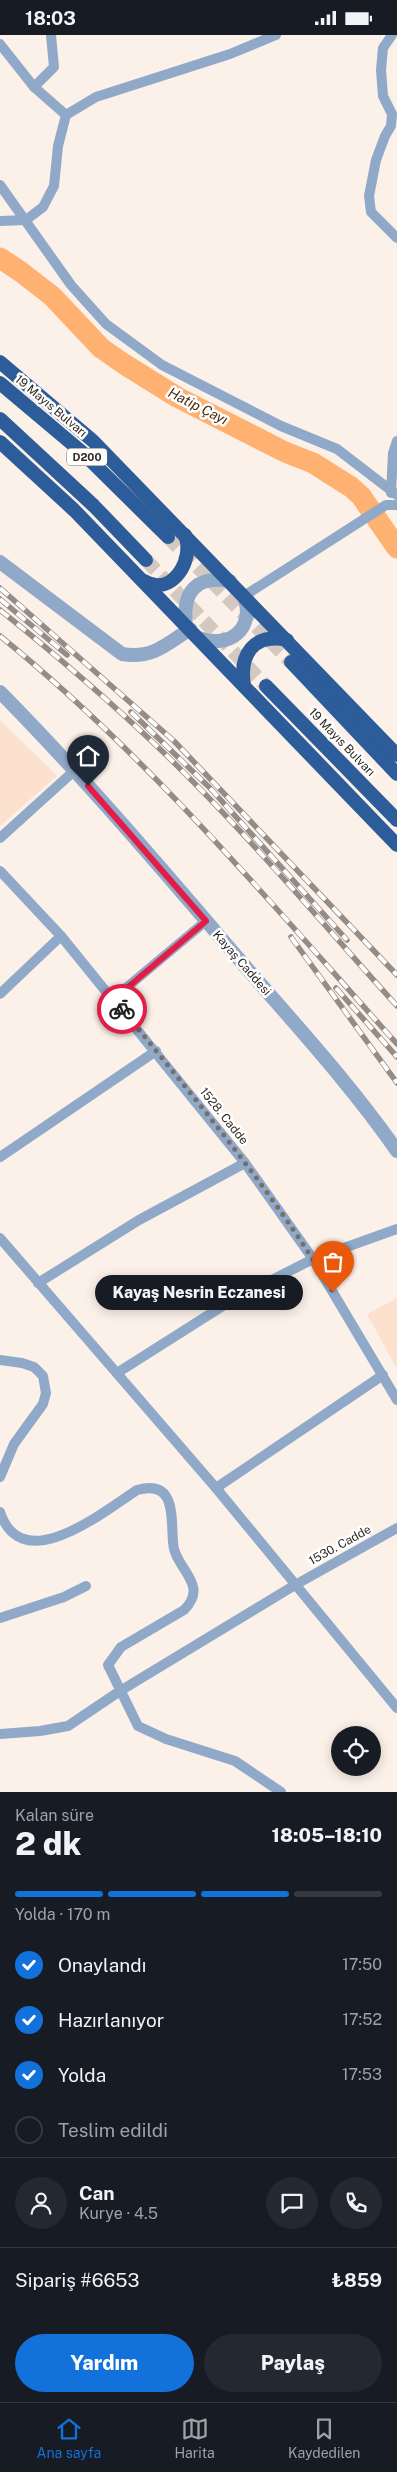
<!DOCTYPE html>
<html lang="tr">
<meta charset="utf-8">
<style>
:root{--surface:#171b24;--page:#242831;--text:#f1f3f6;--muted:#9ea1a6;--line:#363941;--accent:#1271da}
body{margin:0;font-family:"Public Sans",sans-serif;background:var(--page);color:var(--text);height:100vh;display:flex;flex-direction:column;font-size:19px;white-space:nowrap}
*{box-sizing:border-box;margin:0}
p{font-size:16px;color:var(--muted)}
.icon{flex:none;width:28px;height:28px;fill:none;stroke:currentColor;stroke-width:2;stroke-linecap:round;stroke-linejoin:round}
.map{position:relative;height:1757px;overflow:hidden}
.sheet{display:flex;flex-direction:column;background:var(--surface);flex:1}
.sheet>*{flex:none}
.buttons{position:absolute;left:331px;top:1691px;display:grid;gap:10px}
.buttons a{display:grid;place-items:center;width:50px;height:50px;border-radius:50%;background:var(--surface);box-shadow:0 2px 12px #0003;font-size:25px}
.pin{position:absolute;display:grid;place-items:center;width:42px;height:42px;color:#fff;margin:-51px -21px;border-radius:50% 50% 50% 0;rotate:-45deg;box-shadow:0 0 5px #0007}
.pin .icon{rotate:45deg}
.courier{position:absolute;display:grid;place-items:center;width:50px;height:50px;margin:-25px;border:4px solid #e11d48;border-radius:50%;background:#fff;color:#222;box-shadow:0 1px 6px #0007}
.bubble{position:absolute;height:35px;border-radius:18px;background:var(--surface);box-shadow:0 2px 12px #0003;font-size:16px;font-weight:800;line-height:35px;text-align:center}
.head em{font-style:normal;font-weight:800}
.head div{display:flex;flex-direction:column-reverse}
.head{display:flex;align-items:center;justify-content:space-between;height:85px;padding:0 15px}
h1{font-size:32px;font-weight:800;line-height:38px}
.bar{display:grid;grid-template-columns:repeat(4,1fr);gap:8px 5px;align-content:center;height:60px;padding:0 15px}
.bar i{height:6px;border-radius:4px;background:var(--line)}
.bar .current{background:var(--accent)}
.bar p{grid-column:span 4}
.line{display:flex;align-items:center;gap:12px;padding:0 15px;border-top:1px solid var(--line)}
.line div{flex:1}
.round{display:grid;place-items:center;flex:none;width:52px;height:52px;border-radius:26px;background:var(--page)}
ol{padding:0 15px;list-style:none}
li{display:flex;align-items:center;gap:15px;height:55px}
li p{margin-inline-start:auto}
li .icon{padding:5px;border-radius:50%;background:var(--accent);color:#fff;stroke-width:4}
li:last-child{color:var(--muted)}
li i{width:28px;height:28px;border:2px solid var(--line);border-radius:50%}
.primary-button{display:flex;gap:10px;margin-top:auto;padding:10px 15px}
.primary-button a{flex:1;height:58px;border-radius:30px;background:var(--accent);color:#fff;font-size:20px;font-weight:800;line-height:58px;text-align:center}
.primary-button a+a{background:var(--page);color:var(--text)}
.status{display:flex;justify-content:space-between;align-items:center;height:35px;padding:0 25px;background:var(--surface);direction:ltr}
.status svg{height:14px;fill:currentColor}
.menu{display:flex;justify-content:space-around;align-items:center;height:70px;border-top:1px solid var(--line);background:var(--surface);font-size:14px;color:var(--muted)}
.menu a{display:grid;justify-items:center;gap:2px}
.menu .current{color:var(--accent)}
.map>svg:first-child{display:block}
.built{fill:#fbe1ce}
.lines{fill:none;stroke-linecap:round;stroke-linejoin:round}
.river{stroke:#ffb172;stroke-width:21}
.trunk-tunnel{stroke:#d3c9c1;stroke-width:14;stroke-dasharray:14 7;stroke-linecap:butt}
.minor{stroke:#90a9c9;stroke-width:10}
.tertiary{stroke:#90a9c9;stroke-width:14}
.trunk{stroke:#2c5d9a;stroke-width:14}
.rail-casing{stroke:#958c85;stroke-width:5.5}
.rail{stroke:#fff;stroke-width:4;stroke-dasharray:11;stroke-linecap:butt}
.done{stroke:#776f69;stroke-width:5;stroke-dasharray:0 9}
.route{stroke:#e11d48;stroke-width:6}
.labels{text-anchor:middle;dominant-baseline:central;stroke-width:5;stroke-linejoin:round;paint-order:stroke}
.shield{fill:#fff;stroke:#6e6966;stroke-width:1}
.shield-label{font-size:11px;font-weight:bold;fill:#302924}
.street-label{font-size:12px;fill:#302924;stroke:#fff}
.water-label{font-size:14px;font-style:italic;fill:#4b2c11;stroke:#fff}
</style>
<div class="status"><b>18:03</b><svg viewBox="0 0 49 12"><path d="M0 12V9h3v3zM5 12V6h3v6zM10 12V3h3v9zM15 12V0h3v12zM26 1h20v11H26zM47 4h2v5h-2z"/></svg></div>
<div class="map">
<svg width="397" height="1757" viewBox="0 0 397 1757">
<rect width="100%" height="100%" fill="#fcf1e8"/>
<g class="built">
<polygon points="0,685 57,741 0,791"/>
<polygon points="397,1263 397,1334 367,1279"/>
</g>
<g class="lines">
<polyline class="river" points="0,223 21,237 52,261 101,313 124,329 177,362 285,417 313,428 351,452 361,461 397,513"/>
<g class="trunk-tunnel">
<polyline points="168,502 291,627"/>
<polyline points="146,525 266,651"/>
</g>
<g class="minor">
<polyline points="392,0 383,13 381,35 383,61 392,79 391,91 385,101 376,125 369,161 371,177 397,203"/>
<polyline points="0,9 34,52 66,80"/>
<polyline points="34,52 54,32 51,0"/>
<polyline points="0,150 71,250 106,289 162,330 281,391 337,414 397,460"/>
<polyline points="0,186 26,185 43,172 54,151 58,111 66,80 96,62 230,19 276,0"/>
<polyline points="391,458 393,418 397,406"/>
<polyline points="244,561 386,470 397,470"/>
<polyline points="0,803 74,736"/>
<polyline points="0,836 61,901 245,1128 313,1224 397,1365"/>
<polyline points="0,959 61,901"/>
<polyline points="114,963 206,886"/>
<polyline points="0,1122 156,1016"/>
<polyline points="0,1203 216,1453 397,1673"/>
<polyline points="38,1248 139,1185 245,1128"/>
<polyline points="0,1325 22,1328 34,1332 43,1341 46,1358 43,1369 14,1409 0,1442"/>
<polyline points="117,1338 229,1267 313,1224 397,1194"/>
<polyline points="216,1453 383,1340"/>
<path d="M0,1477C22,1543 102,1478 137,1455C181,1443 169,1491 174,1514C180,1537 208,1551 184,1575L121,1612L108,1630L138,1691L166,1704L235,1726L281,1757"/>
<polyline points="0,1583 64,1562 86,1551"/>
<polyline points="0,1699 40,1696 68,1691 120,1656 295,1550 397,1493"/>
</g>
<g class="tertiary">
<path d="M0,527L122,619C152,624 166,610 190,594"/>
<path d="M186,590C182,557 196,540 230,546"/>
<path d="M199,603C230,614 255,594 244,561"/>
<path d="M0,657C83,741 161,833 238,923C292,986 349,1047 397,1116"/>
</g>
<g class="trunk">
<polyline points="0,327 93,406 397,720"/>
<polyline points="0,348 83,418 168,502"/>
<polyline points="0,384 94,471 146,525"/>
<polyline points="0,407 74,475 397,810"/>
<path d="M144,546C172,563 195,524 185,500"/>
<polyline points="291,627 397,739"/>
<path d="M244,650C239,619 254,598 287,605"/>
<polyline points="266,651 397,785"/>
</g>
<g class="rail-casing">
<g id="rail">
<polyline points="0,553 174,706 397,940"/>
<polyline points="0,564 67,620"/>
<path d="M0,575C56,620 111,667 163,717C246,797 320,886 397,971"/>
<path d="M0,601C148,721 270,867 397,1009"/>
<polyline points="131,677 210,753 347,905"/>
<polyline points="291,902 397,1048"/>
<polyline points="336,953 397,1022"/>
</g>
</g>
<use href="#rail" class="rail"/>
</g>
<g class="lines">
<path class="done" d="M122,974C196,1065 273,1156 333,1257"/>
<polyline class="route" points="88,751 206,886 114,964 122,974"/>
</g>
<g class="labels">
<rect class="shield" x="67" y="413.5" width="40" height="17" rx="4"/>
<g class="shield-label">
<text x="87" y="422">D200</text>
</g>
<g class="street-label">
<text transform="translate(51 371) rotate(40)">19 Mayıs Bulvarı</text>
<text transform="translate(342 707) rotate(46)">19 Mayıs Bulvarı</text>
<text transform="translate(242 928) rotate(49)">Kayaş Caddesi</text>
<text transform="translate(224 1081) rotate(51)">1528. Cadde</text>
<text transform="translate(340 1510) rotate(-29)">1530. Cadde</text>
</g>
<g class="water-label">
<text transform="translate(198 371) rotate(27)">Hatip Çayı</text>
</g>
</g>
</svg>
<div class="buttons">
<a><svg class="icon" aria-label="locate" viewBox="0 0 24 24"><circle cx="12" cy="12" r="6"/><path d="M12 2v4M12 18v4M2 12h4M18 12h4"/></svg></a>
</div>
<div class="pin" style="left:333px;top:1257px;background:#ea580c"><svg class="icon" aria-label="bag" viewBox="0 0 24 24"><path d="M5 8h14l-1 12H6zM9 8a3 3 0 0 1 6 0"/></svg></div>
<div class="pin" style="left:88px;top:751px;background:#1f2937"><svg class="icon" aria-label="home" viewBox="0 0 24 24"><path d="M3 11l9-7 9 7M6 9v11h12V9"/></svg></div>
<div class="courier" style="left:122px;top:974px"><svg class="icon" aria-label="bike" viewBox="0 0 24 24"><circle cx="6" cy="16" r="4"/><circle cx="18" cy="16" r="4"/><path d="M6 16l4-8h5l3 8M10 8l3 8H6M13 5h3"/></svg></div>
<div class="bubble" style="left:95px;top:1240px;width:208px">Kayaş Nesrin Eczanesi</div>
</div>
<section class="sheet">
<div class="head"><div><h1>2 dk</h1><p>Kalan süre</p></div><em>18:05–18:10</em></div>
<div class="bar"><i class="current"></i><i class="current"></i><i class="current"></i><i></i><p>Yolda · 170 m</p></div>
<ol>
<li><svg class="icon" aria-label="check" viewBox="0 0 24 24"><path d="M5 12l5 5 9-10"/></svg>Onaylandı<p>17:50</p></li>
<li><svg class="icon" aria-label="check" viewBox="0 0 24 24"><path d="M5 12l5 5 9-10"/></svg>Hazırlanıyor<p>17:52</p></li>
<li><svg class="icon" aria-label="check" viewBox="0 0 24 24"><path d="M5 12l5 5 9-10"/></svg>Yolda<p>17:53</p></li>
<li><i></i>Teslim edildi</li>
</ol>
<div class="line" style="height:90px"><a class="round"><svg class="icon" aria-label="person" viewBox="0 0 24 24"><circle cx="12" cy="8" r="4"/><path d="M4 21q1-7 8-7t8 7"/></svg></a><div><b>Can</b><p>Kurye · 4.5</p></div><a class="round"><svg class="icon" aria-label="chat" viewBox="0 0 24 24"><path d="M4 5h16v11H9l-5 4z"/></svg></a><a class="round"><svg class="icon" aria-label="phone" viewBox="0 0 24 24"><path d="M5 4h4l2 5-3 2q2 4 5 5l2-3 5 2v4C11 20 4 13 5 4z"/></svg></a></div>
<div class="line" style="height:65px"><div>Sipariş #6653</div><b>₺859</b></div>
<div class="primary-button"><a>Yardım</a><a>Paylaş</a></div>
</section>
<nav class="menu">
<a class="current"><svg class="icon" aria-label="home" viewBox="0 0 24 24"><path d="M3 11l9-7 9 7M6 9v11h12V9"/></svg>Ana sayfa</a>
<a><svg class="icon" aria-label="map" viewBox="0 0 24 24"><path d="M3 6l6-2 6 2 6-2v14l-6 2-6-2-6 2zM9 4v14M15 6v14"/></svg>Harita</a>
<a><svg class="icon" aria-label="saved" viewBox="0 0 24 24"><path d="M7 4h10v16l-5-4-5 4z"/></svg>Kaydedilen</a>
</nav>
